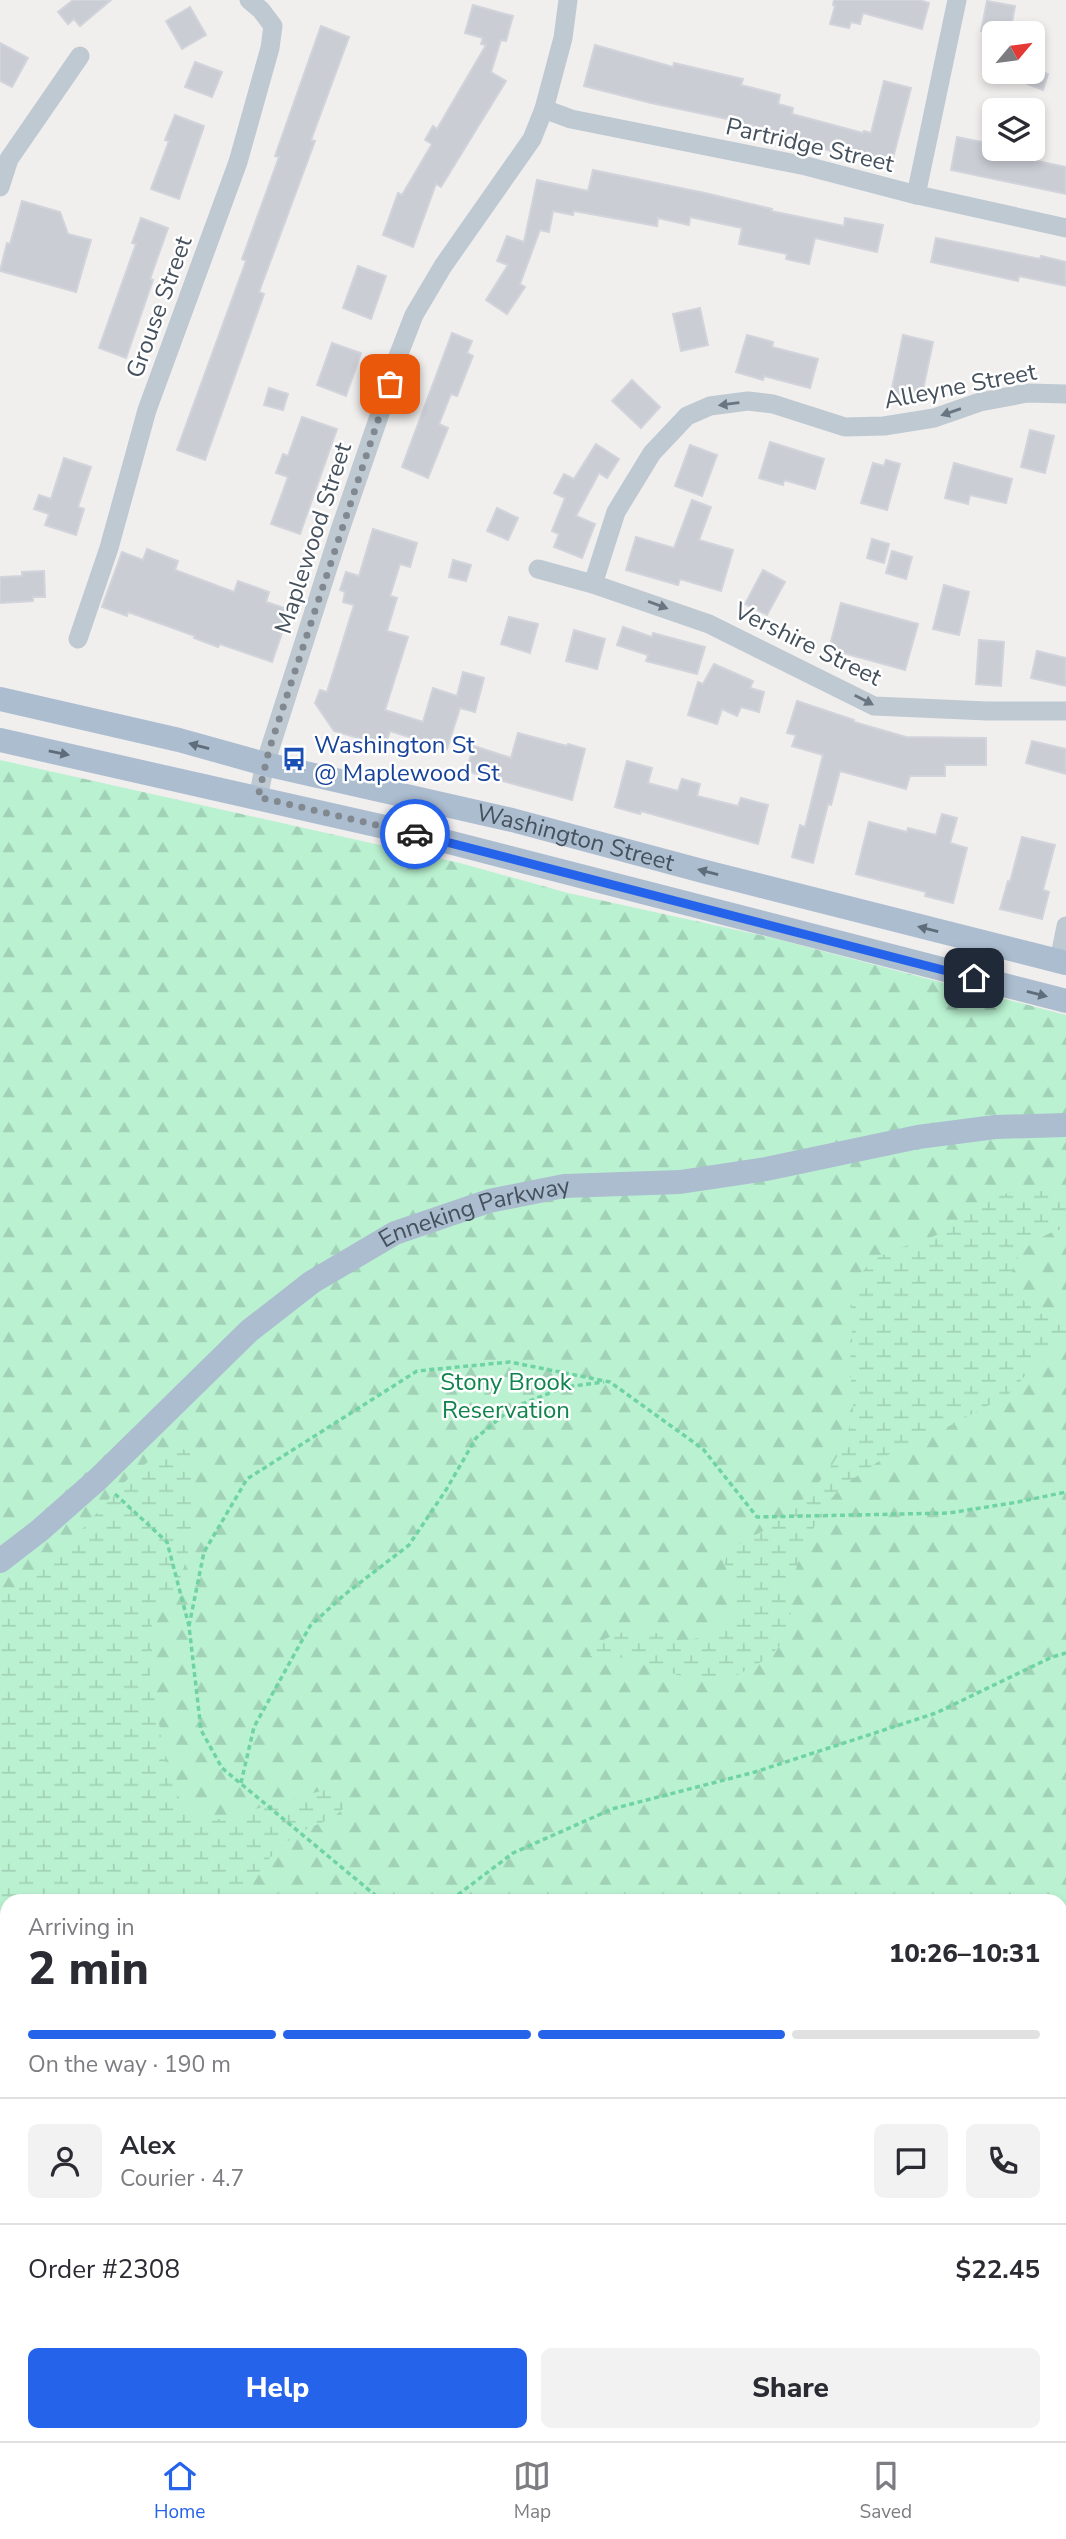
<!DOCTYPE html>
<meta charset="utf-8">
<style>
:root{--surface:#fff;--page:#f2f2f3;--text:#2b2b33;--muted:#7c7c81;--line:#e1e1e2;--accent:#2563eb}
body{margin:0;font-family:"Nunito Sans",sans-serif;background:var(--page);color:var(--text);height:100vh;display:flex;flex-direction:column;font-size:26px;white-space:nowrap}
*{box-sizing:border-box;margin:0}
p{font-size:23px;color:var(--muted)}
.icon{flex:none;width:38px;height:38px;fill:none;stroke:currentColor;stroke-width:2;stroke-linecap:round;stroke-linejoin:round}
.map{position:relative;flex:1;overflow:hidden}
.drawer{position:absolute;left:0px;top:1894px;width:1068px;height:548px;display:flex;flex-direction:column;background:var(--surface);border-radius:21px 21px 0 0;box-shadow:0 4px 10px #0003}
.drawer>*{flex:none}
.needle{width:46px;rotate:61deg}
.controls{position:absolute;left:982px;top:21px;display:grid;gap:14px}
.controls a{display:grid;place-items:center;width:63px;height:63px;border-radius:10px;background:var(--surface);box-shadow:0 4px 10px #0003;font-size:35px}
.pin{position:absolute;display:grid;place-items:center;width:60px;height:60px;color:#fff;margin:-30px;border-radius:14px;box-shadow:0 4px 10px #0006}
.courier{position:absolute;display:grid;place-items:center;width:70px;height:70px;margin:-35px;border:5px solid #2563eb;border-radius:50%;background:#fff;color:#222;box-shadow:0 2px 9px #0007}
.summary em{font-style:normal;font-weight:800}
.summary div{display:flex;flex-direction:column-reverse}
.summary{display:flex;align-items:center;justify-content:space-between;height:119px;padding:0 28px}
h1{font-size:46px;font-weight:800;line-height:52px}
.bar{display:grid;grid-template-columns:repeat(4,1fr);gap:10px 7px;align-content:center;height:84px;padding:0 28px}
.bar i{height:9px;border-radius:5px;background:var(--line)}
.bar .active{background:var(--accent)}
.bar p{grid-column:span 4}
.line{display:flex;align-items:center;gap:18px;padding:0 28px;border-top:2px solid var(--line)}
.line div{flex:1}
.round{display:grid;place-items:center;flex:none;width:74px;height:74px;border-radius:10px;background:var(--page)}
.primary-button{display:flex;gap:14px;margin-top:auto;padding:14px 28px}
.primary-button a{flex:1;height:80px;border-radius:10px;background:var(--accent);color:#fff;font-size:28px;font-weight:800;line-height:80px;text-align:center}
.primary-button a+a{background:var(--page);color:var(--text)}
.dock{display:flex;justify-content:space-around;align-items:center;height:98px;border-top:2px solid var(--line);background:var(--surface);font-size:19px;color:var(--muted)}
.dock a{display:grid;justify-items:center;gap:4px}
.dock .active{color:var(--accent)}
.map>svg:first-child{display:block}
.forest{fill:url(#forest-firs);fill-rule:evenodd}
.wetland{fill:url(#wetland-marsh)}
.building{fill:#cacdd4;stroke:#d2d4db;stroke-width:2}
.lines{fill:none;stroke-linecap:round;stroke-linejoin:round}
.path{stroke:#6fd3a4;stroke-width:3.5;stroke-dasharray:5 3.5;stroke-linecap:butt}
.minor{stroke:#bec9d2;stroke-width:19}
.major{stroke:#acbdd0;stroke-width:24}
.oneway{fill:#697580}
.oneway2{fill:#5f6c7a}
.done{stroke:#818890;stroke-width:7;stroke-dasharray:0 12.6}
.route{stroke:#2563eb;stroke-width:9}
.labels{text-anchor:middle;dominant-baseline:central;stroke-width:5;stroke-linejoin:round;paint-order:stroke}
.street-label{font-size:24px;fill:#45515d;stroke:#fff}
.transit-label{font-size:24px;fill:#164399;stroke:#fff;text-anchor:start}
.park-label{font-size:24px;fill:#10844d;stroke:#fff}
</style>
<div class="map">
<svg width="1066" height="2441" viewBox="0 0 1066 2441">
<defs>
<pattern id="forest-firs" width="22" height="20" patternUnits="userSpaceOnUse" patternTransform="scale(1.75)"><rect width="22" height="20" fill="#baf2d1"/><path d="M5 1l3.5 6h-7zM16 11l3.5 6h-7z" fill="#a1d1b6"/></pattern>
<pattern id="wetland-marsh" width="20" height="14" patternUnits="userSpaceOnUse" patternTransform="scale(1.75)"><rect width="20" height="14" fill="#baf2d1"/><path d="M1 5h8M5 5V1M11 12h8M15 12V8" fill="none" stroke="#a1d1b6"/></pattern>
</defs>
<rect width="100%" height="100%" fill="#f1eeee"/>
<path class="forest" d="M0,760L460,863L568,893L773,938L1066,1015V2441H0ZM7,1900H1060V2434H7Z"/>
<g class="wetland">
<path d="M1026,1190L1066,1193V1228C1042,1233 1006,1254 1013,1284C1016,1298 1034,1308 1044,1316L1066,1314V1338L1033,1367L1008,1395L938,1432L891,1453L841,1487L822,1510L799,1560L788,1593L791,1616L789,1627L783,1642L768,1658L732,1678L713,1679L682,1676L652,1668L631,1658L590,1656L595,1645C606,1637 627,1629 641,1629C653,1630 661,1636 672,1639C696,1645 724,1628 738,1610C737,1601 735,1593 733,1584C731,1578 726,1570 725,1564C725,1546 751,1538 763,1531C803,1505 843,1465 852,1416C855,1399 850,1381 850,1364C850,1357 851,1349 852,1342C853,1321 847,1293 860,1275C880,1246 915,1247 943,1232C953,1227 959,1218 967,1212C986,1199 1004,1192 1026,1190Z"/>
<path d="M177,1447L190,1452C193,1493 196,1539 180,1578C175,1592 160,1605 151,1618L153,1637L150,1674L165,1756L173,1787L186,1809L200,1818L212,1821L335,1787L346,1795L348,1802C335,1822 317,1822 298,1834C272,1851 256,1871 245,1900H7V2327L0,2337V1599C28,1581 52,1561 76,1536C108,1503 132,1463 177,1447Z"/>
</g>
<g class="building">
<polygon points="73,0 111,0 80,26 74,19 68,24 58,12"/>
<polygon points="834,0 919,0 929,3 922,29 863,13 860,24 851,22 849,28 830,24 835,6 833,5"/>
<polygon points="987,1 1015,6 1010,33 981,31"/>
<polygon points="473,5 513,16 506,41 501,40 491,72 506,81 441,187 436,184 413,247 383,235 398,193 402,195 432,144 425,140 433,126 437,129 486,45 481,44 483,38 465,33"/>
<polygon points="190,7 206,35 182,49 166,21"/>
<polygon points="321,26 349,37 311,140 315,141 259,292 264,294 205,460 177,450 246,261 242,259 279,157 275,156"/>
<polygon points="0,43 28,58 12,87 0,81"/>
<polygon points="595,45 673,67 674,63 743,79 741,85 780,95 778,104 793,108 792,114 863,133 864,131 871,133 884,81 911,88 891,166 764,134 765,129 732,120 651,103 584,86"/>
<polygon points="195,62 222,72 212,97 185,87"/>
<polygon points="1032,68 1048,74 1043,90 1027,84"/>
<polygon points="175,115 204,126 179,199 151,189 169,141 165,140"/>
<polygon points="957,137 982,142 981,149 1066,167 1066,194 951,170"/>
<polygon points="593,170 705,193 772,209 771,211 844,226 845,218 883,225 877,252 815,238 809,264 786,259 787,254 739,244 742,228 690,217 689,225 658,218 657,226 574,211 573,215 553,211 549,232 540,230 520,284 525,287 507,314 486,300 508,265 497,261 507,236 524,242 537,180 588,191"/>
<polygon points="22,201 60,212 68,234 91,240 76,292 0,271 7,243 10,244"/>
<polygon points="141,218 168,228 150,279 153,280 126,358 99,348 136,244 132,243"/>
<polygon points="936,238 1040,259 1041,256 1066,262 1066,286 1019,276 1018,281 931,262"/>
<polygon points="358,266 386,276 371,319 343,308"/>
<polygon points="700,308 708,345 681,351 673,314"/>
<polygon points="452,333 472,341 467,353 473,356 457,396 451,394 439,424 448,428 428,478 402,467"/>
<polygon points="747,335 773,342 772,347 818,359 810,388 764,376 763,380 736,372"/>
<polygon points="903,335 933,342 921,399 891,393"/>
<polygon points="332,343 361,353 346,396 317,385"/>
<polygon points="632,380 660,407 641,428 612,401"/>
<polygon points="269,388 288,394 283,410 264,405"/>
<polygon points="302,417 337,429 300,534 271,524 288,477 276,473 283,454 288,456"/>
<polygon points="1030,430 1054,436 1045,473 1021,467"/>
<polygon points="770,442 824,459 815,489 784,480 783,485 759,478"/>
<polygon points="596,444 619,459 607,478 599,473 576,516 595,524 582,558 554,547 559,534 552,531 565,498 554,493 564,474 574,479"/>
<polygon points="690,445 717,455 702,496 675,486"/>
<polygon points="64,458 91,467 78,507 84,509 76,535 45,525 49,514 34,509 39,495 51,499"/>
<polygon points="886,460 900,464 887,510 861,503 873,463 884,466"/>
<polygon points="954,463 1012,479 1006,503 970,495 968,504 945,498"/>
<polygon points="692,500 711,507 699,540 733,550 721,591 680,579 678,585 626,570 636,537 674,548"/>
<polygon points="497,508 518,518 508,540 487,531"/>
<polygon points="373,529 417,543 410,567 400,564 390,596 397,598 387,631 408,637 385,710 423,722 433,688 457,696 463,672 484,678 475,712 460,708 447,749 390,731 385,746 334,731 315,703 320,690 327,692 354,605 343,602 345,592 340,590 346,572 359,576"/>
<polygon points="872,539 889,544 884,563 867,558"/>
<polygon points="147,549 178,561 175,570 234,592 238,581 269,592 266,602 290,610 272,662 220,644 218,647 194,638 195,636 128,612 127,616 102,607 122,552 143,560"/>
<polygon points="892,551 912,557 906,579 886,573"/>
<polygon points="453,560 471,565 466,581 449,577"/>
<polygon points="763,570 785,582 767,615 745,604"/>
<polygon points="44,571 45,597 33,597 33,601 0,603 0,577 22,576 22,572"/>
<polygon points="944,585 969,592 959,635 933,629"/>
<polygon points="841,603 918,624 905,670 829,649"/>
<polygon points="509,617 538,624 530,653 501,644"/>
<polygon points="623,627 652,637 653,633 705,647 697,674 646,661 648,655 617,645"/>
<polygon points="574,630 605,639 597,669 566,661"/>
<polygon points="979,640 1004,642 1001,686 976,684"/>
<polygon points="1037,651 1066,658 1066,686 1031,678"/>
<polygon points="714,664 753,681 750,688 764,692 759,712 741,707 737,716 722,709 717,724 688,715 698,682 703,684"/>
<polygon points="797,701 854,720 854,722 906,737 986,738 986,765 945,765 945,776 910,776 906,789 840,771 831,805 828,804 813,863 792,857 800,825 805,827 823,755 792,746 796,735 787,733"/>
<polygon points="518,733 567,746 568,744 585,749 572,800 466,771 474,746 511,758"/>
<polygon points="1032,741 1066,749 1066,774 1026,763"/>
<polygon points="627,761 652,768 648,783 678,791 682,779 700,784 697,796 738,806 741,798 768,805 758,844 641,811 640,814 615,807"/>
<polygon points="942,814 957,818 950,843 967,848 953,903 925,896 926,892 856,874 869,822 907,832 908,828 936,835"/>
<polygon points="1022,837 1055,845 1043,890 1049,892 1042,919 1000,909 1008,881 1010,882"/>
</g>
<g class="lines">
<g class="path">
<polyline points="115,1494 167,1542 189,1626 201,1730 222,1768 381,1900"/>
<polyline points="189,1626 204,1552 247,1479 417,1371 510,1362 610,1382 703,1449 757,1517 949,1513 1018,1502 1066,1492"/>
<polyline points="241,1783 254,1727 310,1626 344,1595 409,1545 446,1490 476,1438 512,1408 565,1387 604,1382"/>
<polyline points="451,1900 513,1853 612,1809 755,1772 936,1713 1052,1657 1066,1653"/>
<polyline points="1060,2303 1066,2301"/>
<polyline points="0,2359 7,2341"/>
<polyline points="163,2441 166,2434"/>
<polyline points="810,2441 815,2434"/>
</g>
<g class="minor">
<polyline points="544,109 571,119 806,166 913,194 1066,228"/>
<polyline points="0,187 9,159 80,56"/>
<polyline points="916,195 957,0"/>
<polyline points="538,569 593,584 709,624 874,706 987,711 1066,711"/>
<polyline points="593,584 616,512 652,453 687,416 710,406 748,401 773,404 845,427 884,426 934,418 980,402 1027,393 1066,394"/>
<polyline points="78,639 109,548 147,410 238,162 270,48 273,26 261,10 249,0"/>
<polyline points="258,798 265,764 340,530 386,396 395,364 414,315 443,266 532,139 544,109 563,38 568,0"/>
<polyline points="1059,961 1066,926"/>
</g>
<g class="major">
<path id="s1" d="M0,699L179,740L265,764L512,820L706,872L1066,963"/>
<polyline points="0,740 429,837 1066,1001"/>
<path id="s2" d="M0,1561L39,1531L98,1479L249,1331L312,1282L395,1233L489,1201L564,1186L680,1182L766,1169L918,1137L995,1127L1066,1125"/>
</g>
</g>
<defs><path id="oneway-solid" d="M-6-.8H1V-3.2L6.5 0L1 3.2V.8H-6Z" transform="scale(1.75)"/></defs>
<g class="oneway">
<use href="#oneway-solid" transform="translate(729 404) rotate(173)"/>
<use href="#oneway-solid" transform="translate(951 412) rotate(161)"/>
<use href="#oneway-solid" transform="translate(658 605) rotate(20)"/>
<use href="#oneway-solid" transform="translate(864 700) rotate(27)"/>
</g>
<g class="oneway2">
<use href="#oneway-solid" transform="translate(199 746) rotate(-165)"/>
<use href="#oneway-solid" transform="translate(59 753) rotate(12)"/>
<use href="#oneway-solid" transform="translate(708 872) rotate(-165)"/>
<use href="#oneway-solid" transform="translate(928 929) rotate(-166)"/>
<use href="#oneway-solid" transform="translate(1037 994) rotate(14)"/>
</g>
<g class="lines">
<polyline class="done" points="390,384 269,750 258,797 415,834"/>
<polyline class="route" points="415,834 974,978"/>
</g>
<defs>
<g id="bus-bare" transform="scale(1.89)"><path d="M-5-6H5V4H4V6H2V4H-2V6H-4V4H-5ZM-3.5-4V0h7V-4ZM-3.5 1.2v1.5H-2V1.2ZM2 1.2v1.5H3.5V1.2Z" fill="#1a4fb4" stroke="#fff" stroke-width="2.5" paint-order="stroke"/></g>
</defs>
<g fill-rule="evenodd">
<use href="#bus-bare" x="294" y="759"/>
</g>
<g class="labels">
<g class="street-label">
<text transform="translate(810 145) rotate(13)">Partridge Street</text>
<text transform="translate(159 307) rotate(-70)">Grouse Street</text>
<text transform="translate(960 386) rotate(-11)">Alleyne Street</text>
<text transform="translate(313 538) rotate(-72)">Maplewood Street</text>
<text transform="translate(808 644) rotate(26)">Vershire Street</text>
<text stroke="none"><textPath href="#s1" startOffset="592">Washington Street</textPath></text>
<text stroke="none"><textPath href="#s2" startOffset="598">Enneking Parkway</textPath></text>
</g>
<g class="transit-label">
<text x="314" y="745">Washington St<tspan x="314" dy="28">@ Maplewood St</tspan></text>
</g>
<g class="park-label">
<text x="506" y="1382">Stony Brook<tspan x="506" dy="28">Reservation</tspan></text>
</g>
</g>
</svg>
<div class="controls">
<a><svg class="needle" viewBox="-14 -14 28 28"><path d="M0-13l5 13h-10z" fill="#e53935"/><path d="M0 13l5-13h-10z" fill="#7c7c81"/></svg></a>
<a><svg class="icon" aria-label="layers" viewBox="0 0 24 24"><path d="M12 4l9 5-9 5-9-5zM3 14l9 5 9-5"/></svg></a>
</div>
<div class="pin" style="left:390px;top:384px;background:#ea580c"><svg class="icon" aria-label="bag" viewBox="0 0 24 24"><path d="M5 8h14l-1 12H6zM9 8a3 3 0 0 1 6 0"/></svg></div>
<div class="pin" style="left:974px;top:978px;background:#1f2937"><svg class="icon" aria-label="home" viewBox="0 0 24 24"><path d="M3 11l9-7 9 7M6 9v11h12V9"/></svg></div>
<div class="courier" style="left:415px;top:834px"><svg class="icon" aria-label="car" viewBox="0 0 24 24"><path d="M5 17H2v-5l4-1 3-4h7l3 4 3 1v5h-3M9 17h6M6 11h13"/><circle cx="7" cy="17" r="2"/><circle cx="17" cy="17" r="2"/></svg></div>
<section class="drawer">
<div class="summary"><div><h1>2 min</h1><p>Arriving in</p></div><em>10:26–10:31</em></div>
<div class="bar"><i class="active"></i><i class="active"></i><i class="active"></i><i></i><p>On the way · 190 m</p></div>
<div class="line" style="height:126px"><a class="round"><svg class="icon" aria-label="person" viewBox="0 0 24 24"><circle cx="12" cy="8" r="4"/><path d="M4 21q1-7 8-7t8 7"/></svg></a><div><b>Alex</b><p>Courier · 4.7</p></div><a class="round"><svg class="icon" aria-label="chat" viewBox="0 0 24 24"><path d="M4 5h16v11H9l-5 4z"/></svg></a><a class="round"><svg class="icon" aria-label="phone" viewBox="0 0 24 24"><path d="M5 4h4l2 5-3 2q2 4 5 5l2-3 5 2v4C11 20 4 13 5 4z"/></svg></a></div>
<div class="line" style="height:91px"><div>Order #2308</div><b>$22.45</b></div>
<div class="primary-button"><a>Help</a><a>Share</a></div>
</section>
</div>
<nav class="dock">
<a class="active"><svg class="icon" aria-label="home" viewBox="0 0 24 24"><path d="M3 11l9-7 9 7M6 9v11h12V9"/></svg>Home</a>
<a><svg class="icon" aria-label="map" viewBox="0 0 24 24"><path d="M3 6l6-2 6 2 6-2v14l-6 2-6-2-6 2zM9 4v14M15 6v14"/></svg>Map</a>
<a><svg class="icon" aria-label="saved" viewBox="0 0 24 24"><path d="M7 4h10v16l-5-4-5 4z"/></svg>Saved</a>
</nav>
